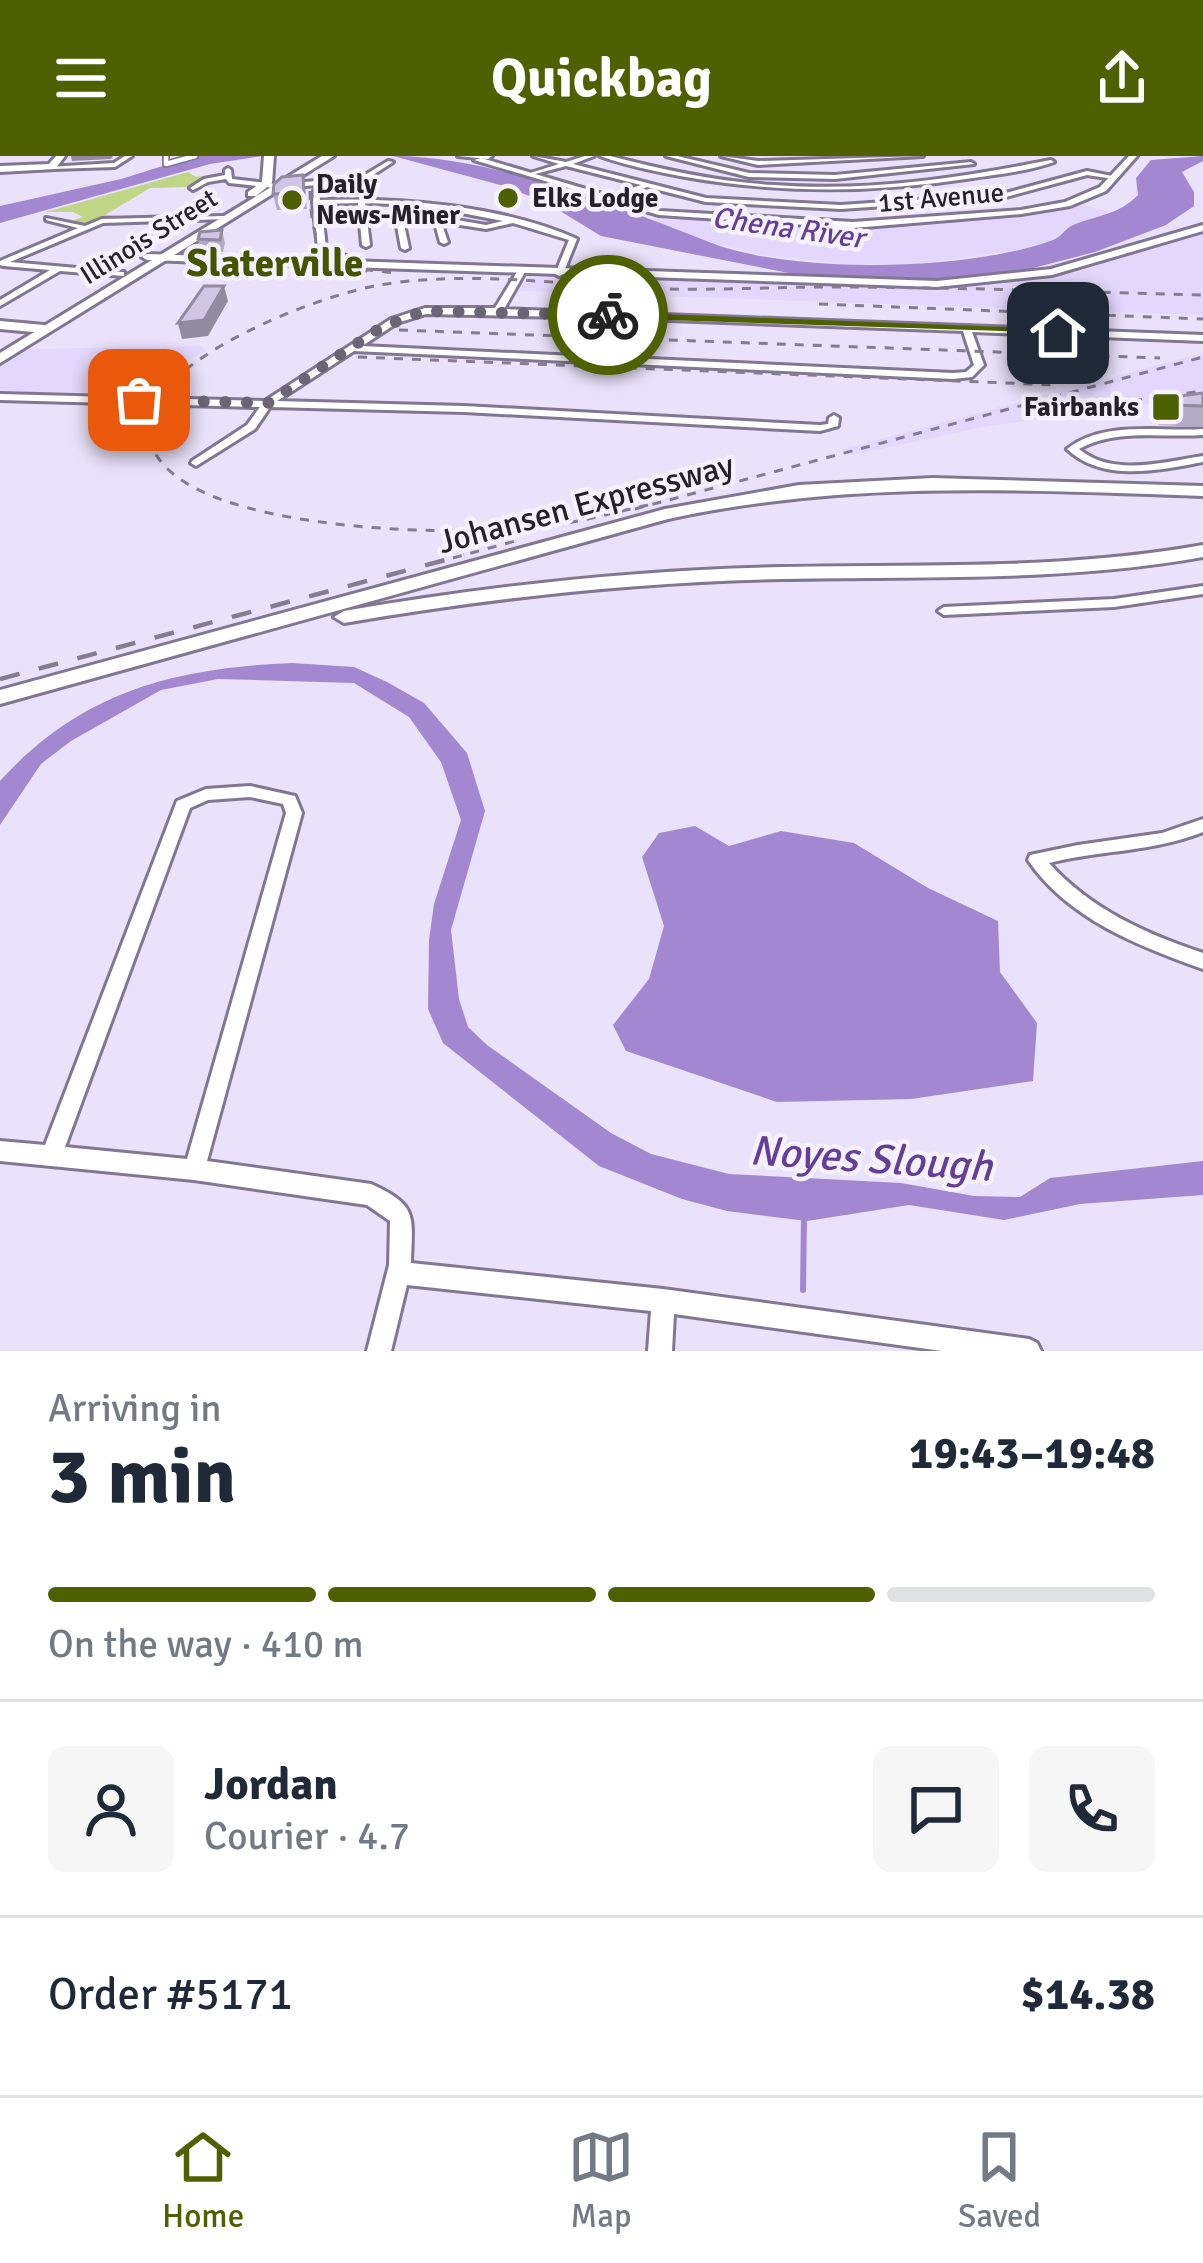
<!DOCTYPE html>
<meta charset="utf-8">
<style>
:root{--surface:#fff;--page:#f6f6f7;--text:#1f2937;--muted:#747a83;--line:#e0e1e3;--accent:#4f6003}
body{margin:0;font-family:Signika,sans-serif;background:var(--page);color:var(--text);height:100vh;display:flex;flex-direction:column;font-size:45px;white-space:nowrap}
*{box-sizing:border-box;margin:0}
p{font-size:39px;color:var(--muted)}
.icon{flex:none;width:66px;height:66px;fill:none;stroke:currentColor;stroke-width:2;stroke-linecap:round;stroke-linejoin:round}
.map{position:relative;height:1195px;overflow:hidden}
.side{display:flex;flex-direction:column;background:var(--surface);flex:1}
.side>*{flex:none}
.pin{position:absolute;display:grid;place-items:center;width:102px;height:102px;color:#fff;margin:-51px;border-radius:24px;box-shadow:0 6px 18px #0006}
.courier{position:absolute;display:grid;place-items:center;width:120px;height:120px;margin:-60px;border:9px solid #4f6003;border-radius:50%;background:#fff;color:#222;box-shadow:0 3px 15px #0007}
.head em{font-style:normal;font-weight:800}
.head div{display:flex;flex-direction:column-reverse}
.head{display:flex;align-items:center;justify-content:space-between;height:204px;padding:0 48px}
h1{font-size:78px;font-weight:800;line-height:90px}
.bar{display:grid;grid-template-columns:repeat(4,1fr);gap:18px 12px;align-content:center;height:144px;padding:0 48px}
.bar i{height:15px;border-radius:9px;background:var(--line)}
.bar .current{background:var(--accent)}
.bar p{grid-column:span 4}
.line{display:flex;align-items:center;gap:30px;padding:0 48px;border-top:3px solid var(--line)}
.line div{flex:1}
.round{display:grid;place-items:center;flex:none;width:126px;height:126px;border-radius:18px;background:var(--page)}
header{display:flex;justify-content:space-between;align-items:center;height:156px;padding:0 48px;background:var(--accent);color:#fff;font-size:54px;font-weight:800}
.dock{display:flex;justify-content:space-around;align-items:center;height:168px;border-top:3px solid var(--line);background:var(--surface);font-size:33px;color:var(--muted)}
.dock a{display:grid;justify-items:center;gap:6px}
.dock .current{color:var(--accent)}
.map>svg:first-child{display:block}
.built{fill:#e4d7fd}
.green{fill:#c0d585}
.water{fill:#a487d1}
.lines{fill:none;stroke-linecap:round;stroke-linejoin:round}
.stream{stroke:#a487d1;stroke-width:6}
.pedestrian-casing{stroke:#817793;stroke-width:8}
.minor-casing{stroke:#817793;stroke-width:6}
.tertiary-casing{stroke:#817793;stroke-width:6}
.secondary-casing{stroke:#817793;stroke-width:6}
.primary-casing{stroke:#817793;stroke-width:6}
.trunk-casing{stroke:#817793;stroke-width:6}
.pedestrian{stroke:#fff;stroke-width:4.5}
.minor{fill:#fff;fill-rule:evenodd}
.tertiary{fill:#fff;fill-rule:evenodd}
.secondary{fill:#fff;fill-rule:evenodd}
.primary{fill:#fff;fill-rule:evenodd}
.trunk{fill:#fff;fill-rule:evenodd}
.rail-far1{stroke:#847d90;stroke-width:3;stroke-dasharray:9 9;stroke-linecap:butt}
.rail{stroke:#847d90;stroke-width:4.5;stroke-dasharray:20 20;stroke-linecap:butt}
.wall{fill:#b3aac4}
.shaded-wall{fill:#928ba0}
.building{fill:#d0c6e4;stroke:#928ba0;stroke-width:3}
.route{fill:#4f6003}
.done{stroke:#6a6474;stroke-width:12;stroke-dasharray:0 21.6}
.poi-dot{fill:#4f6003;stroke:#f5f1fe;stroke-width:4.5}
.labels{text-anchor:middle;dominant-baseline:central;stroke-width:9;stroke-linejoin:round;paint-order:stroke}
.far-poi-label{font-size:27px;font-weight:bold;fill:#25202c;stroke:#f5f1fe;text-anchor:start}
.far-street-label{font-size:27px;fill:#25202c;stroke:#f5f1fe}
.far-water-label{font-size:30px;font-style:italic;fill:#653e96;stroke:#f5f1fe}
.street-label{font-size:33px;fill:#25202c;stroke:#f5f1fe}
.far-district-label{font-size:39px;font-weight:bold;fill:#455400;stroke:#f5f1fe}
.near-water-label{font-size:42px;font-style:italic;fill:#653e96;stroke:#f5f1fe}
</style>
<header><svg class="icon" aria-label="menu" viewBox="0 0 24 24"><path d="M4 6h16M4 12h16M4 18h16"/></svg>Quickbag<svg class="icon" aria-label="share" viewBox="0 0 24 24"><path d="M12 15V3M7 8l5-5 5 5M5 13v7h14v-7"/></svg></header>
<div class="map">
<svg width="1203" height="1195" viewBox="0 0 1203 1195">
<rect width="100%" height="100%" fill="#eae1fa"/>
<g class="built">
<polygon points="1083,49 1114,57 1067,70 1055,84 1023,93 918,108 844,108 765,99 705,85 652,64 661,61 863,72 1025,60"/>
<polygon points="1203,75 1203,159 519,135 529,120 906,131 999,128 1073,117"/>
<polygon points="202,190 206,195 126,236 0,236 0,209 27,193"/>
<polygon points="1203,197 1203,240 983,271 852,299 843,293"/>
</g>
<polygon class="green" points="188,16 196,21 224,17 188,31 150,32 105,59 128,61 84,69 68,66 83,61 73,56 46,56"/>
<g class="water">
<polygon points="263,0 210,8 0,67 0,50 121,23 195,0"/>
<path d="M393,0C493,0 616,50 709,86C792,119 969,115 1053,84C1062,81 1065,72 1073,69C1097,59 1119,59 1138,39L1136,22L1151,4L1203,0V5L1182,16L1194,36V50L1166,69L1095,96L1006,119L930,123L794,118L601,80L547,47L504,30Z"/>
<path d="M292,507L354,511L387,526L424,547L467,597L485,655L451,774L459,843L468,871L487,889L611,977L651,998L729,1018L901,1027L974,1040L1020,1041L1050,1022L1203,1005V1039L1080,1048L1004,1064L909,1049L807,1065L727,1055L682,1043L599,1010L443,887L428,853L429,784L434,748L461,664L441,606L409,561L354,527L218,523L161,534L71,585L41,608L0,669V625C82,535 174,512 292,507Z"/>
<polygon points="695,670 729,690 781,675 854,687 928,732 998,765 1000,816 1037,867 1033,925 911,943 777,946 626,895 613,869 649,823 664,770 642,701 659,677"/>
</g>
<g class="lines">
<polyline class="stream" points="803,1134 804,1062"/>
<g class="pedestrian-casing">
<polyline id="pedestrian" points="166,0 166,8 195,0"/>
</g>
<g class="minor-casing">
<g id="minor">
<polygon points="125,0 132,0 115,11 52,13 49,11 114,7"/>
<polygon points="533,0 566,6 585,0 594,0 573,8 706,42 841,49 1002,38 1087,15 1117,21 1114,23 1087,19 1002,42 841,53 706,46 647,31 606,45 604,42 641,29 566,10 527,20 527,18 559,8"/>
<path d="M600,0H610C664,14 719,26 774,29C868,36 959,22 1051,4L1054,6C1029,15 1000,18 973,22C875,37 778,38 680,20C653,15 625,9 600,0Z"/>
<polygon points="666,0 677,0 749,17 835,19 971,6 974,8 835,23 749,21"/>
<polygon points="721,0 758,5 923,0 758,9"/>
<polygon points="388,5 393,6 362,26 276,32 229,27 226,23 208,26 193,34 190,32 204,23 225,19 225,14 228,12 231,14 232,23 276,28 360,22"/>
<path d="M314,35H318L320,44C398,41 505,50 577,83L563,118L559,120L555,118L569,84L513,67L486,73L441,66L448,86L444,88L440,86L432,56H436L439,61L486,69L503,65L446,54L400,49L409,92L405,94L401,92L393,48L365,47L370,89L366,91L362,89L358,47L321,48L326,91L368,110L365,114L318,92L313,46Z"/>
<polygon points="224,60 226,63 103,67 10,106 121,116 124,116 124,120 60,115 0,150 0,144 50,114 3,110 0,109 0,105 78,72 46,64 46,62 85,70 102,63"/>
<path d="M521,114L525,116L504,153L1203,179V185L972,176L984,209L972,221L953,223L354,195L277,245L464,250L820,269L828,268L829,262L834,259L839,262L838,270L820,275L464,256L270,251L255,273L196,310L191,307L192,305L247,269L260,251L0,244V238L265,245L391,163L425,152H495L517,116ZM426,158L606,162L597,201L362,190L397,167ZM615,162L963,175L974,209L966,216L953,217L606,201Z"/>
<path d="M1203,273V279C1163,282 1115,272 1079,293C1112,321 1164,306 1203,300V306C1159,314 1103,327 1067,293C1104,264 1158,276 1203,273Z"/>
<polygon points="1203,430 1203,438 1114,451 944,459 938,455 944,451 1114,443"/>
<path d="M250,630L295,640L302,657L207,1005L371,1028C419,1050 412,1060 411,1107L663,1133L1029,1183L1037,1187L1041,1195H942L674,1158L672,1195H648L651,1155L407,1129L391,1195H367L389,1109L390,1065L367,1049L194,1024L0,1005V985L45,989L177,645L206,633ZM250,641L283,648L286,657L187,1003L65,991L190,652L208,644Z"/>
<path d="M1203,663V676C1153,696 1100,694 1049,707C1090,753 1146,778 1203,797V813C1139,790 1068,763 1028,704L1030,699L1078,689L1162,677Z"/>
</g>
</g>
<g class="tertiary-casing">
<g id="tertiary">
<polygon points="1129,0 1137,0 1106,35 1070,50 1021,58 853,72 659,59 474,4 481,2 660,55 853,66 1021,54 1065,46 1100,31"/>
<polygon points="1203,69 1203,75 1052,119 937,131 147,104 142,101 147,98 937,125 1051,113"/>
</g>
</g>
<g class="secondary-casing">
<g id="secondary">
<polygon points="56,0 65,0 55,13 0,16 0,10 49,8"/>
<polygon points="458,0 492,0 488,3"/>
<polygon points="0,165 44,169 50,173 44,177 0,173"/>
</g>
</g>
<g class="primary-casing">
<g id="primary">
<polygon points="264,0 274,0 272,27 256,40 248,40 248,36 262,26"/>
<polygon points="322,0 334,0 0,207 0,197"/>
</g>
</g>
<g class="trunk-casing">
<g id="trunk">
<path d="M933,322L1203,330V340C1023,334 846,324 668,363L0,548V534L665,353L799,329Z"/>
<path d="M1203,389V401C1063,426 924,420 782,423C635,426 489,442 344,467L334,461L344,455C489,430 635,414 782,411C924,408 1063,414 1203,389Z"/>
</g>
</g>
<use href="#pedestrian" class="pedestrian"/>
<use href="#minor" class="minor"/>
<use href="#tertiary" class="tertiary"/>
<use href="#secondary" class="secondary"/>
<use href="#primary" class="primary"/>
<use href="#trunk" class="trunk"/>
<g class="rail-far1">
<path d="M310,35C312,106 330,111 397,117"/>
<polyline points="819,148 1203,163"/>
<polyline points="399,174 1160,202"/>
<polyline points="358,201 1057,229"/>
<polyline points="1044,257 1203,235"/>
<path d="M648,349C607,358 566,370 524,373C453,379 143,378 149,269C153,201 323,138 380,129C475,113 573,131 669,133C723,134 778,131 832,131C956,131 1079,136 1203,139"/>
<polyline points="635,353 1203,201"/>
<polyline points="453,402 519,384"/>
</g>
<polyline class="rail" points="0,523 464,399"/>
</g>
<g class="wall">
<polygon points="303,19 307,53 277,54 273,38"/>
<polygon points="222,74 225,87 223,96 201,95 198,83"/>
<polygon points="1203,237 1203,271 1159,269 1150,263 1158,243"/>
</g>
<g class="shaded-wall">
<polygon points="71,0 113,0 111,3 72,5"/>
<polygon points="224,130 228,145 208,180 182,183 178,167"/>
</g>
<g class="building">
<polygon points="303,19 304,37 273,38 274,28 282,21"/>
<polygon points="222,74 220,84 198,83 200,76"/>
<polygon points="204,130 224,130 204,164 178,167"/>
<polygon points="1203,237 1203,250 1167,249 1158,243"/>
</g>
<polygon class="route" points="608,156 1058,173 1063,177 604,162"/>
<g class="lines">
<polyline class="done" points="139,244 268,247 382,171 424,155 608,159"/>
</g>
<g class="poi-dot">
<circle cx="508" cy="42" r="12"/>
<circle cx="292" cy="44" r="12"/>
<rect x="1151" y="236" width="30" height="30" rx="6"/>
</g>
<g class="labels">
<g class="far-poi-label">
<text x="316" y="28">Daily<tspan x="316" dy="31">News-Miner</tspan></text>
<text x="532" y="42">Elks Lodge</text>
<text x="1139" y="251" text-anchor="end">Fairbanks</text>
</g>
<g class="far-street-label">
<text transform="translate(941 42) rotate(-5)">1st Avenue</text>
<text transform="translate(149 81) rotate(-32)">Illinois Street</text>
</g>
<g class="far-water-label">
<text transform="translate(788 72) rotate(8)">Chena River</text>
</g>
<g class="street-label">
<text transform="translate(586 348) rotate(-15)">Johansen Expressway</text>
</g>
<g class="far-district-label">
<text x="275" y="107">Slaterville</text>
</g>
<g class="near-water-label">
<text transform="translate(871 1003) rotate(4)">Noyes Slough</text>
</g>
</g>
</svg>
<div class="pin" style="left:139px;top:244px;background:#ea580c"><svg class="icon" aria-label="bag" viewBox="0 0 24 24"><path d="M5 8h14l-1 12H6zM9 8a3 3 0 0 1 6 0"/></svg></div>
<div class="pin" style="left:1058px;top:177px;background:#1f2937"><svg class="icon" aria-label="home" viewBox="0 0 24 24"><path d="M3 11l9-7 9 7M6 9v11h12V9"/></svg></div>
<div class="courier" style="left:608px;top:159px"><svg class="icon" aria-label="bike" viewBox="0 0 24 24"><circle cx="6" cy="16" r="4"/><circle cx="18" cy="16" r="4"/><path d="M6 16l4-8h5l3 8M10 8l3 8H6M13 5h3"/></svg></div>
</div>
<section class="side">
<div class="head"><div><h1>3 min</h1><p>Arriving in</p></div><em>19:43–19:48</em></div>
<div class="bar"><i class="current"></i><i class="current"></i><i class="current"></i><i></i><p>On the way · 410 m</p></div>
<div class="line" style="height:216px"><a class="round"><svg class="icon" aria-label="person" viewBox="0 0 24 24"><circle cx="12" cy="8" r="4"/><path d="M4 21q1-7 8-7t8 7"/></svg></a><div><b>Jordan</b><p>Courier · 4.7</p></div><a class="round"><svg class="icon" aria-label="chat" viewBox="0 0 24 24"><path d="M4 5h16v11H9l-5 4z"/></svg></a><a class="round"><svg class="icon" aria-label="phone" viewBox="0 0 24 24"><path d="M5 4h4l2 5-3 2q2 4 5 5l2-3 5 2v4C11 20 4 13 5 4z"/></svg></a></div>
<div class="line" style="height:156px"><div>Order #5171</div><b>$14.38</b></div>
</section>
<nav class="dock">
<a class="current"><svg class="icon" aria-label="home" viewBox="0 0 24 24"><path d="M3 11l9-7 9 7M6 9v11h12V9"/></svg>Home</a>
<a><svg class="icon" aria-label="map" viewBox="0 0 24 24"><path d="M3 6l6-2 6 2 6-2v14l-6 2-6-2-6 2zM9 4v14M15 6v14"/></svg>Map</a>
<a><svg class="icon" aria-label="saved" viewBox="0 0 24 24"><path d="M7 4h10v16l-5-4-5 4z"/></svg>Saved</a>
</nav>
